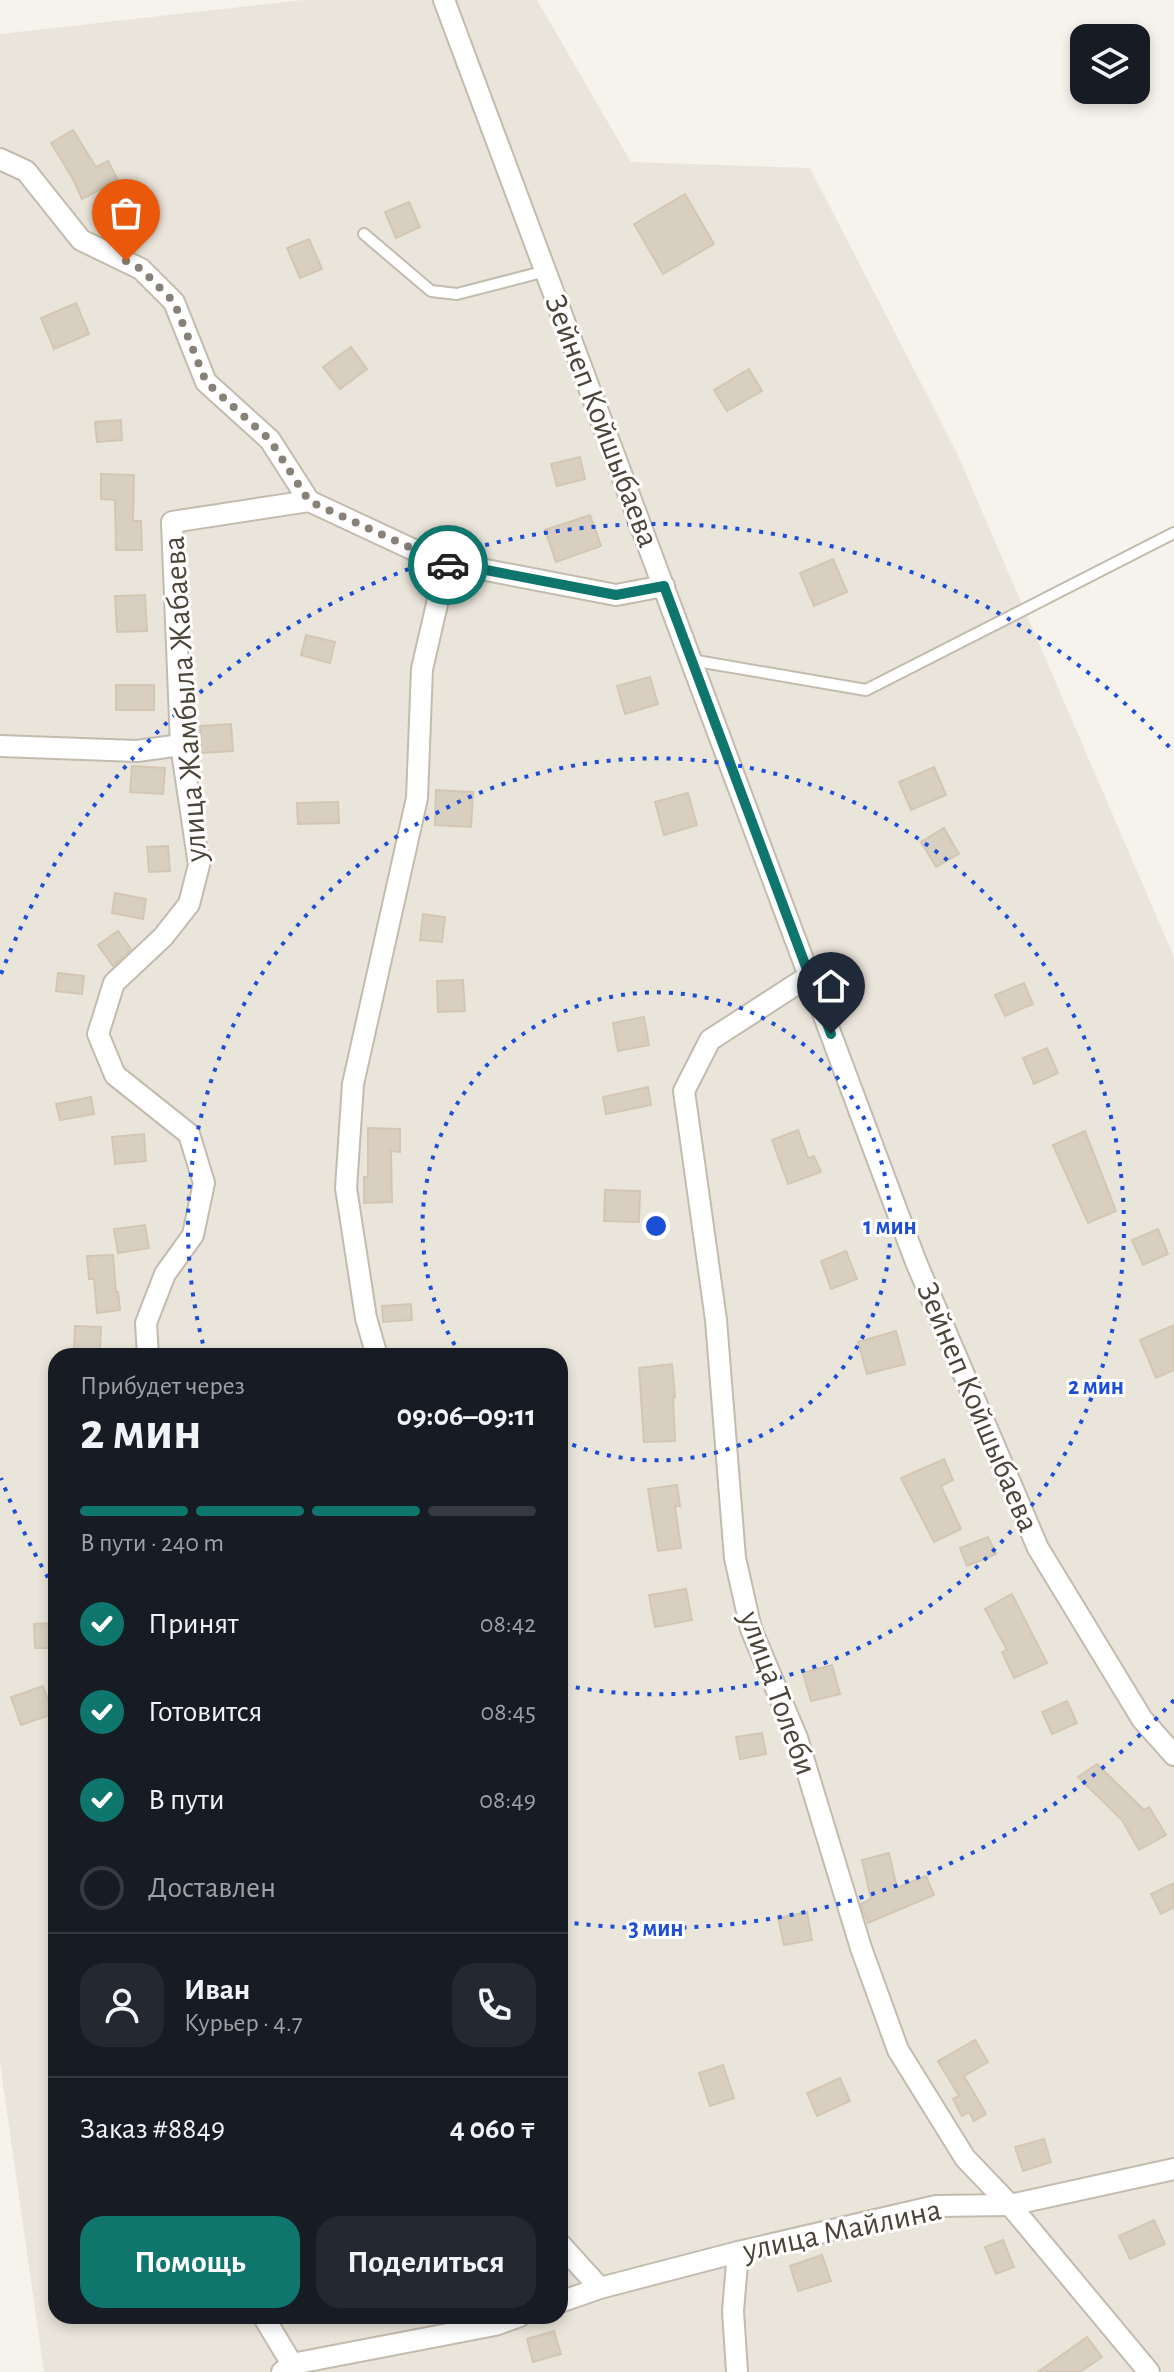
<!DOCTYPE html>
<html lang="ru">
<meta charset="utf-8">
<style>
:root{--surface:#171b24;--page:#242831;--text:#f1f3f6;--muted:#9ea1a6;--line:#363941;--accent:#0f766e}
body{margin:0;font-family:"Alegreya Sans",sans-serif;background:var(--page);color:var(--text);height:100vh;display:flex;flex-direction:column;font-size:30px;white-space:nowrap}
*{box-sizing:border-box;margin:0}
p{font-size:26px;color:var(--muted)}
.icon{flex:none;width:44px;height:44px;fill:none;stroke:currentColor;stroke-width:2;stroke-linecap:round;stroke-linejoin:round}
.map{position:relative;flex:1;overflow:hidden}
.sheet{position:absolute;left:48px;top:1348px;width:520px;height:976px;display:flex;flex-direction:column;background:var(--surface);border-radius:24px;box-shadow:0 4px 12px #0003}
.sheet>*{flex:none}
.fabs{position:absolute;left:1070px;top:24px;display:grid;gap:16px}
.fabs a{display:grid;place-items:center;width:80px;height:80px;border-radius:16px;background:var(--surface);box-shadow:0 4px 12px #0003;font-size:40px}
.pin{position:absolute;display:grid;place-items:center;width:68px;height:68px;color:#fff;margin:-82px -34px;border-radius:50% 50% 50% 0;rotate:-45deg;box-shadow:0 0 8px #0007}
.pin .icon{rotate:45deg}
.courier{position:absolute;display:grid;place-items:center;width:80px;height:80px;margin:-40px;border:6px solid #0f766e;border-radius:50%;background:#fff;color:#222;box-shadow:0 2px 10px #0007}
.overview em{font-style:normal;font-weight:700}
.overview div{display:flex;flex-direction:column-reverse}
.overview{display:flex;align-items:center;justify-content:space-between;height:136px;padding:0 32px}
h1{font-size:52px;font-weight:700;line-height:60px}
.bar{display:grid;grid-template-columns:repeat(4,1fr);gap:12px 8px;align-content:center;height:96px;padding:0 32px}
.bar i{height:10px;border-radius:6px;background:var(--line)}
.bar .selected{background:var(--accent)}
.bar p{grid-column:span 4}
.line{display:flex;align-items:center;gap:20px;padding:0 32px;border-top:2px solid var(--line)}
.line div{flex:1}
.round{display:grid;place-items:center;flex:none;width:84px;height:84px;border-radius:24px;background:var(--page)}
ol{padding:0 32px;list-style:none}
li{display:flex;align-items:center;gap:24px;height:88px}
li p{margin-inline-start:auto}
li .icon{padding:8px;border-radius:50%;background:var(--accent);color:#fff;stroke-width:4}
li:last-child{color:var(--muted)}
li i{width:44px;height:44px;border:4px solid var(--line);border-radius:50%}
.cta{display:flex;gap:16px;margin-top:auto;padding:16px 32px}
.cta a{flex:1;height:92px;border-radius:24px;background:var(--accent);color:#fff;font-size:32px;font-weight:700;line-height:92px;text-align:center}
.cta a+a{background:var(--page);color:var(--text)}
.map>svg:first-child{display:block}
.residential{fill:#eae5da;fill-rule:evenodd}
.building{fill:#d8cfc1;stroke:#d3c7b4;stroke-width:2}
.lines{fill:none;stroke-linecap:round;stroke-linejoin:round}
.lane-casing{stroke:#c2bbae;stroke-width:14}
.street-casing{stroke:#c2bbae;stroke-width:24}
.lane{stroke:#fff;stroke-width:10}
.street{stroke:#fff;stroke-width:20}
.done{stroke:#878178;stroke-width:8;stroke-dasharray:0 14.4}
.route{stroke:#0f766e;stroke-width:10}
.ring{fill:none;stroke:#1d4ed8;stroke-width:4;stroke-dasharray:4 8}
.labels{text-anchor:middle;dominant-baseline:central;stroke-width:6;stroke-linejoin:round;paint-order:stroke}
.street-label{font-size:32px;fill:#4b4439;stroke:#fff}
.centre{fill:#1d4ed8;stroke:#fff;stroke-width:4}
.ring-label{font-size:24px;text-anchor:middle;font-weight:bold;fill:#1d4ed8;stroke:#fff;stroke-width:6;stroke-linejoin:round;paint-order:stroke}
</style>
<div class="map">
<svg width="1174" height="2372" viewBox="0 0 1174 2372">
<rect width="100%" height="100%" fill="#f6f3ec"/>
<path class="residential" d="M303,0H537L631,162L810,168L957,453L1174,957V2372H44L0,2063V34ZM56,1356H560V2316H56Z"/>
<g class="building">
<polygon points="73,130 96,167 108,161 118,180 82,199 73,179 51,143"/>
<polygon points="685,194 714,244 663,274 634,224"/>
<polygon points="409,202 420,227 396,238 385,212"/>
<polygon points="309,239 322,269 300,278 287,248"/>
<polygon points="76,303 89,334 54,349 41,318"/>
<polygon points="351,347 367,369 340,389 323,367"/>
<polygon points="749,369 762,391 727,411 714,390"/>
<polygon points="121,420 122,440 97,442 95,422"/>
<polygon points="580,457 585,479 557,486 551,464"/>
<polygon points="101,474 134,475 133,521 141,521 142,550 116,550 115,500 101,499"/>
<polygon points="590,515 601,546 556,562 545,530"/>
<polygon points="833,559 847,592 814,606 800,573"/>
<polygon points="145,595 147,631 117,632 115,596"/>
<polygon points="306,635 335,642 330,663 301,655"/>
<polygon points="650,677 658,704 625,714 617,686"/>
<rect x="116" y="685" width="38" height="25"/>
<polygon points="231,724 233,751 201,753 200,726"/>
<polygon points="132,766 165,768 163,794 130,792"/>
<polygon points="934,767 946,795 911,810 899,782"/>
<polygon points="436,790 473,792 471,827 435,825"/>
<polygon points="688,793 697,825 664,835 655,802"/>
<polygon points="338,802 339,823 298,824 297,803"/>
<polygon points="944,828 959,854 936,867 921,842"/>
<polygon points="168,846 170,871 149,872 147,847"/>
<polygon points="115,893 146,899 143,919 112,913"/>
<polygon points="423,914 445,917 442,942 420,940"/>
<polygon points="118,931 131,949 113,966 98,945"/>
<polygon points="58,973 84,976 82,994 56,991"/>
<polygon points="463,980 465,1011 438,1012 437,981"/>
<polygon points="1024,983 1033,1004 1005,1016 995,995"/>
<polygon points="644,1017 649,1045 618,1051 613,1023"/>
<polygon points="1047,1048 1058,1073 1034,1084 1023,1058"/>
<polygon points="648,1087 651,1105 606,1114 603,1097"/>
<polygon points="91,1097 94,1114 60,1120 56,1104"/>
<polygon points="368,1128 400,1129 400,1152 391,1151 392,1202 364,1203 364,1177 368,1177"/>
<polygon points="798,1130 808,1158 814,1156 821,1172 788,1184 772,1140"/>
<polygon points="1085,1131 1116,1211 1088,1223 1053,1145"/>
<polygon points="144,1134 146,1161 115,1164 112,1137"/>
<polygon points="605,1190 640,1191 639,1222 604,1221"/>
<polygon points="145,1225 149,1248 118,1253 114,1229"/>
<polygon points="1158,1229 1168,1254 1143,1265 1132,1240"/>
<polygon points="846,1251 857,1279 831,1289 821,1261"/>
<polygon points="113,1255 116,1292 118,1292 120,1310 97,1313 94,1279 89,1279 87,1256"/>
<polygon points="411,1304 412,1320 383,1322 382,1306"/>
<polygon points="1174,1325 1174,1370 1156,1378 1140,1340"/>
<polygon points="75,1326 101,1327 100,1350 74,1349"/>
<polygon points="896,1331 905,1364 867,1374 858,1342"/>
<polygon points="672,1364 675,1397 673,1397 675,1441 644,1442 639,1368"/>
<polygon points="944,1459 953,1480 941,1486 961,1529 934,1542 901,1478"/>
<polygon points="677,1485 680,1506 675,1506 681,1548 658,1551 648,1489"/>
<polygon points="988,1537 996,1554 967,1566 960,1548"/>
<polygon points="686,1589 692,1620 655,1627 649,1595"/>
<polygon points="1012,1594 1047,1663 1014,1678 1002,1652 1007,1650 985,1609"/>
<polygon points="53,1623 53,1648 35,1648 34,1624"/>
<polygon points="832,1665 840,1694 811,1701 803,1673"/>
<polygon points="43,1686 53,1714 21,1725 11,1697"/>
<polygon points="1067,1701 1077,1723 1052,1734 1042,1712"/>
<polygon points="762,1733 766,1754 740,1759 736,1737"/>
<polygon points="1097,1764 1144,1810 1149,1807 1166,1835 1139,1850 1122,1820 1078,1777"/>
<polygon points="889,1853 897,1888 926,1876 934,1895 868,1923 861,1904 871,1899 862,1860"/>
<polygon points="1174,1883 1174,1907 1161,1914 1151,1894"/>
<polygon points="807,1912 812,1940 784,1945 778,1918"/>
<polygon points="975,2040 988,2062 964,2076 986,2114 974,2121 969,2112 962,2116 953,2099 959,2096 938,2061"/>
<polygon points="723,2065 734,2098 710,2106 699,2073"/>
<polygon points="840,2078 850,2101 817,2116 807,2093"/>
<polygon points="1044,2139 1051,2162 1023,2171 1015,2147"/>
<polygon points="1154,2220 1165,2244 1130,2259 1119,2236"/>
<polygon points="1003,2240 1014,2267 996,2274 985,2247"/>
<polygon points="822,2255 831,2281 798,2291 790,2266"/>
<polygon points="554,2331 561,2354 533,2362 527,2339"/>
<polygon points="1087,2337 1102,2357 1080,2372 1038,2372"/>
</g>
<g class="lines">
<g class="lane-casing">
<g id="lane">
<polyline points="364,234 431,291 457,294 546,271"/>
<polyline points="691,660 866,690 1174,533"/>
</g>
</g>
<g class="street-casing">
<g id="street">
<polyline points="444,0 916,1262 1038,1548 1142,1719 1174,1755"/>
<polyline points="0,159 26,171 81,240 141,269 174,302 206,382 270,440 309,501 446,565 486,570 616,595 664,586"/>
<polyline points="0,746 137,751 181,745"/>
<polyline points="809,976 710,1040 684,1091 716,1320 735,1558 751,1629 797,1738 861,1948 898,2050 965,2158 1010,2205 1149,2372"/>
<polyline points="148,1356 146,1323 165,1274 193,1235 204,1183 189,1134 115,1075 98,1034 114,983 163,937 189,904 199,865 181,745 172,522 309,501"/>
<polyline points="377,1356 366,1318 346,1188 353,1084 417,798 422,669 446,565"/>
<polyline points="560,2244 600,2288"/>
<polyline points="560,2302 600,2288 738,2252 936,2206 1010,2205 1174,2169"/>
<polyline points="263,2316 292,2364"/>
<polyline points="282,2372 292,2364 495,2325 520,2316"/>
<polyline points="737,2372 733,2311 738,2252"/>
</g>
</g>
<use href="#lane" class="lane"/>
<use href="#street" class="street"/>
</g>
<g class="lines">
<polyline class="done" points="126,261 141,269 174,302 206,382 270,440 309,501 448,565"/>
<polyline class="route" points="448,565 486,570 616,595 664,586 831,1034"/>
</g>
<g class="ring">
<path d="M461 1355A234 234 0 1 1 561 1440"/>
<path d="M206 1355A468 468 0 1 1 563 1685"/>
<path d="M1174 1700A702 702 0 0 1 564 1922M54 1588A702 702 0 0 1 1 1478M1 974A702 702 0 0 1 1174 752"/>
</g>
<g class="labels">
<g class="street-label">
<text transform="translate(602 421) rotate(69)">Зейнеп Койшыбаева</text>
<text transform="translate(185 699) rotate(-94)">улица Жамбыла Жабаева</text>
<text transform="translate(978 1407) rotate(67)">Зейнеп Койшыбаева</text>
<text transform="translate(778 1693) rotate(70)">улица Толеби</text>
<text transform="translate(842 2230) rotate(-12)">улица Майлина</text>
</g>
</g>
<circle cx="656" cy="1226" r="12" class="centre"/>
<g class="ring-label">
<text x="890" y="1234">1 мин</text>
<text x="1096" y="1394">2 мин</text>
<text x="656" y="1936">3 мин</text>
</g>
</svg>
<div class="fabs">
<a><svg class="icon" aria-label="layers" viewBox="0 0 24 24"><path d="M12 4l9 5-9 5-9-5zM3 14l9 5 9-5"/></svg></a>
</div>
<div class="pin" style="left:126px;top:261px;background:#ea580c"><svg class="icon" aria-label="bag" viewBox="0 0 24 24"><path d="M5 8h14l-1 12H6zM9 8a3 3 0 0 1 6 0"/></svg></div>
<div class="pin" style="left:831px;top:1034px;background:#1f2937"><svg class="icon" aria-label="home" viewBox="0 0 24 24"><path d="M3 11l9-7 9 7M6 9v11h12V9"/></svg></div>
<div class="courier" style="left:448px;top:565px"><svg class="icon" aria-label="car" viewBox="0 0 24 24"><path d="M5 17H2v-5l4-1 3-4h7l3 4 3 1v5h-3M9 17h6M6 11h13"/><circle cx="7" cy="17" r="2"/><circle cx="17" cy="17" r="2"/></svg></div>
<section class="sheet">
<div class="overview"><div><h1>2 мин</h1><p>Прибудет через</p></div><em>09:06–09:11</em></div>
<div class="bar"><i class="selected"></i><i class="selected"></i><i class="selected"></i><i></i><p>В пути · 240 m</p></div>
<ol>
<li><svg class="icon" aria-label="check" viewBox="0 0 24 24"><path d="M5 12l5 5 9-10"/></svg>Принят<p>08:42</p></li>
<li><svg class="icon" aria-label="check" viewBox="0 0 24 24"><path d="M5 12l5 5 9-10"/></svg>Готовится<p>08:45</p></li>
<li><svg class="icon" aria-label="check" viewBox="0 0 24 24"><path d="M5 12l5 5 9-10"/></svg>В пути<p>08:49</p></li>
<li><i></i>Доставлен</li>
</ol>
<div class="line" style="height:144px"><a class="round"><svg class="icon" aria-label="person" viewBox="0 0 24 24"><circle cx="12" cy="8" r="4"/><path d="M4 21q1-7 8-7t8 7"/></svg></a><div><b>Иван</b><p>Курьер · 4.7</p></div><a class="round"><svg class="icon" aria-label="phone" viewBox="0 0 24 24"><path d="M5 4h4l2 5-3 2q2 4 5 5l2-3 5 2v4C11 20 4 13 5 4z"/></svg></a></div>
<div class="line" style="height:104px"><div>Заказ #8849</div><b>4 060 ₸</b></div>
<div class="cta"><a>Помощь</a><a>Поделиться</a></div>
</section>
</div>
